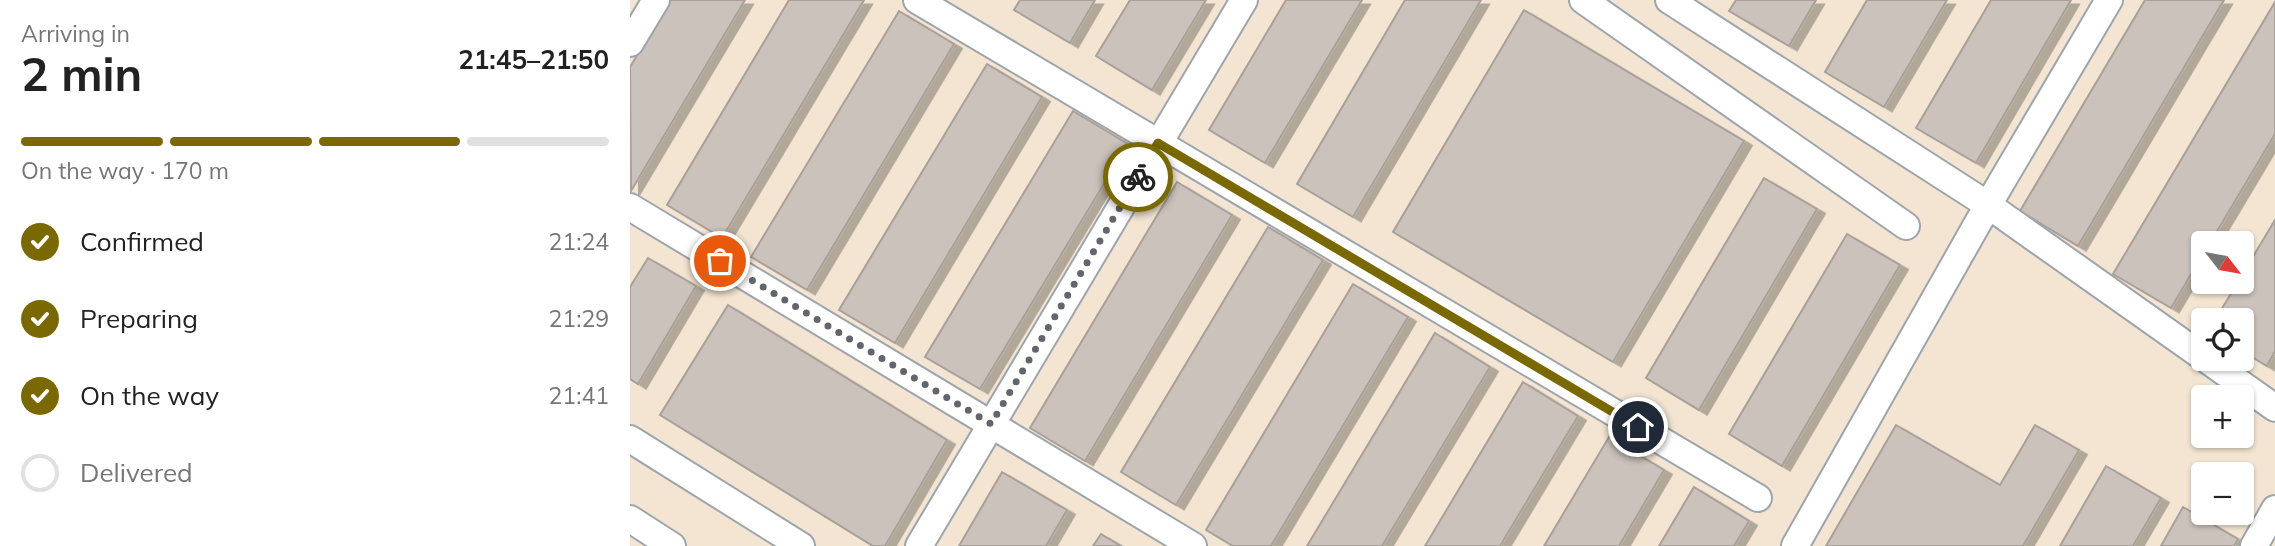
<!DOCTYPE html>
<meta charset="utf-8">
<style>
:root{--surface:#fff;--page:#f2f2f2;--text:#222;--muted:#767676;--line:#e0e0e0;--accent:#796900}
body{margin:0;font-family:Mulish,sans-serif;background:var(--page);color:var(--text);height:100vh;display:flex;flex-direction:column;font-size:26px;white-space:nowrap}
*{box-sizing:border-box;margin:0}
p{font-size:23px;color:var(--muted)}
.icon{flex:none;width:38px;height:38px;fill:none;stroke:currentColor;stroke-width:2;stroke-linecap:round;stroke-linejoin:round}
.map{position:relative;flex:1;overflow:hidden}
.side{display:flex;flex-direction:column;background:var(--surface);width:630px}
.side>*{flex:none}
.needle{width:46px;rotate:121deg}
.buttons{position:absolute;left:1561px;top:231px;display:grid;gap:14px}
.buttons a{display:grid;place-items:center;width:63px;height:63px;border-radius:7px;background:var(--surface);box-shadow:0 2px 5px #0004;font-size:35px}
.pin{position:absolute;display:grid;place-items:center;width:60px;height:60px;color:#fff;margin:-30px;border:4px solid #fff;border-radius:50%;box-shadow:0 2px 7px #0007}
.courier{position:absolute;display:grid;place-items:center;width:70px;height:70px;margin:-35px;border:5px solid #796900;border-radius:50%;background:#fff;color:#222;box-shadow:0 2px 9px #0007}
.headline em{font-style:normal;font-weight:700}
.headline div{display:flex;flex-direction:column-reverse}
.headline{display:flex;align-items:center;justify-content:space-between;height:119px;padding:0 21px}
h1{font-size:46px;font-weight:700;line-height:52px}
.bar{display:grid;grid-template-columns:repeat(4,1fr);gap:10px 7px;align-content:center;height:84px;padding:0 21px}
.bar i{height:9px;border-radius:5px;background:var(--line)}
.bar .on{background:var(--accent)}
.bar p{grid-column:span 4}
ol{padding:0 21px;list-style:none}
li{display:flex;align-items:center;gap:21px;height:77px}
li p{margin-inline-start:auto}
li .icon{padding:7px;border-radius:50%;background:var(--accent);color:#fff;stroke-width:4}
li:last-child{color:var(--muted)}
li i{width:38px;height:38px;border:4px solid var(--line);border-radius:50%}
main{display:flex;flex:1;min-height:0}
.map>svg:first-child{display:block}
.industrial{fill:#f3e5d2;fill-rule:evenodd}
.building{fill:#cac2bb;stroke:#a8a099;stroke-width:2;filter:url(#shadow)}
.lines{fill:none;stroke-linecap:round;stroke-linejoin:round}
.minor-casing{stroke:#9da5ac;stroke-width:30}
.minor{stroke:#fff;stroke-width:26}
.done{stroke:#62666b;stroke-width:7;stroke-dasharray:0 12.6}
.route{stroke:#796900;stroke-width:9}
</style>
<main>
<section class="side">
<div class="headline"><div><h1>2 min</h1><p>Arriving in</p></div><em>21:45–21:50</em></div>
<div class="bar"><i class="on"></i><i class="on"></i><i class="on"></i><i></i><p>On the way · 170 m</p></div>
<ol>
<li><svg class="icon" aria-label="check" viewBox="0 0 24 24"><path d="M5 12l5 5 9-10"/></svg>Confirmed<p>21:24</p></li>
<li><svg class="icon" aria-label="check" viewBox="0 0 24 24"><path d="M5 12l5 5 9-10"/></svg>Preparing<p>21:29</p></li>
<li><svg class="icon" aria-label="check" viewBox="0 0 24 24"><path d="M5 12l5 5 9-10"/></svg>On the way<p>21:41</p></li>
<li><i></i>Delivered</li>
</ol>
</section>
<div class="map">
<svg width="1645" height="546" viewBox="0 0 1645 546">
<defs>
<filter id="shadow"><feDropShadow dx="8" dy="4.5" stdDeviation="0" flood-color="#0004"/></filter>
</defs>
<rect width="100%" height="100%" fill="#eaf2fa"/>
<path class="industrial" d="M0,0H1645V546H0ZM1573,243H1612V282H1573ZM1573,320H1612V359H1573ZM1573,397H1612V436H1573ZM1573,474H1612V513H1573Z"/>
<g class="building">
<polygon points="40,0 115,0 1,191 0,67"/>
<polygon points="159,0 234,0 92,238 37,205"/>
<polygon points="390,0 465,0 440,43 384,10"/>
<polygon points="500,0 576,0 522,90 466,56"/>
<polygon points="656,0 732,0 635,163 579,130"/>
<polygon points="775,0 851,0 723,217 667,184"/>
<polygon points="1106,0 1186,0 1159,46 1099,11"/>
<polygon points="1237,0 1317,0 1254,107 1195,72"/>
<polygon points="1361,0 1441,0 1346,163 1286,128"/>
<polygon points="1515,0 1594,0 1448,246 1390,211"/>
<polygon points="1645,2 1645,134 1580,243 1573,243 1573,254 1541,308 1483,274"/>
<polygon points="894,10 1114,141 983,362 763,232"/>
<polygon points="269,11 324,44 177,290 121,257"/>
<polygon points="357,64 412,97 265,343 209,310"/>
<polygon points="443,111 498,144 350,389 295,357"/>
<polygon points="1134,178 1187,209 1069,410 1016,378"/>
<polygon points="547,182 602,215 455,461 400,428"/>
<polygon points="1645,220 1645,351 1637,366 1612,351 1612,320 1585,320 1608,282 1612,282 1612,275"/>
<polygon points="638,227 693,260 546,505 491,472"/>
<polygon points="1217,234 1270,265 1152,466 1099,434"/>
<polygon points="18,258 66,286 8,384 0,379 0,287"/>
<polygon points="723,284 778,317 641,546 603,546 576,530"/>
<polygon points="98,305 317,440 255,546 243,546 30,415"/>
<polygon points="805,333 860,367 752,546 677,546"/>
<polygon points="893,382 948,416 870,546 795,546"/>
<polygon points="1266,425 1370,485 1405,425 1449,450 1393,546 1196,546"/>
<polygon points="979,437 1034,470 989,546 914,546"/>
<polygon points="1476,466 1531,498 1503,546 1430,546"/>
<polygon points="372,472 437,510 416,546 329,546"/>
<polygon points="1064,487 1119,521 1104,546 1029,546"/>
<polygon points="1553,507 1608,539 1604,546 1531,546"/>
<polygon points="471,534 491,546 463,546"/>
</g>
<g class="lines">
<g class="minor-casing">
<g id="minor">
<polyline points="287,0 1128,498"/>
<polyline points="953,0 1276,226"/>
<polyline points="1039,0 1358,205 1573,357"/>
<polyline points="0,43 26,0"/>
<polyline points="0,207 563,546"/>
<polyline points="1576,359 1645,408"/>
<polyline points="0,439 171,546"/>
<polyline points="0,519 42,546"/>
<polyline points="289,546 614,0"/>
<polyline points="1165,546 1358,205 1479,0"/>
<polyline points="1624,546 1645,509"/>
</g>
</g>
<use href="#minor" class="minor"/>
</g>
<g class="lines">
<polyline class="done" points="90,261 361,424 508,177"/>
<polyline class="route" points="508,177 528,143 1008,427"/>
</g>
</svg>
<div class="buttons">
<a><svg class="needle" viewBox="-14 -14 28 28"><path d="M0-13l5 13h-10z" fill="#e53935"/><path d="M0 13l5-13h-10z" fill="#767676"/></svg></a>
<a><svg class="icon" aria-label="locate" viewBox="0 0 24 24"><circle cx="12" cy="12" r="6"/><path d="M12 2v4M12 18v4M2 12h4M18 12h4"/></svg></a>
<a>+</a>
<a>−</a>
</div>
<div class="pin" style="left:90px;top:261px;background:#ea580c"><svg class="icon" aria-label="bag" viewBox="0 0 24 24"><path d="M5 8h14l-1 12H6zM9 8a3 3 0 0 1 6 0"/></svg></div>
<div class="pin" style="left:1008px;top:427px;background:#1f2937"><svg class="icon" aria-label="home" viewBox="0 0 24 24"><path d="M3 11l9-7 9 7M6 9v11h12V9"/></svg></div>
<div class="courier" style="left:508px;top:177px"><svg class="icon" aria-label="bike" viewBox="0 0 24 24"><circle cx="6" cy="16" r="4"/><circle cx="18" cy="16" r="4"/><path d="M6 16l4-8h5l3 8M10 8l3 8H6M13 5h3"/></svg></div>
</div>
</main>
